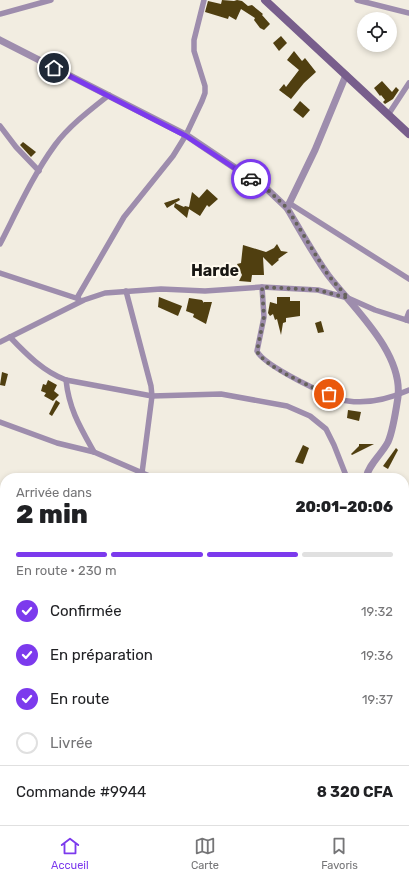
<!DOCTYPE html>
<html lang="fr">
<meta charset="utf-8">
<style>
:root{--surface:#fff;--page:#f6f6f6;--text:#202124;--muted:#757577;--line:#e0e0e0;--accent:#7c3aed}
body{margin:0;font-family:Rubik,sans-serif;background:var(--page);color:var(--text);height:100vh;display:flex;flex-direction:column;font-size:15px;white-space:nowrap}
*{box-sizing:border-box;margin:0}
p{font-size:13px;color:var(--muted)}
.icon{flex:none;width:22px;height:22px;fill:none;stroke:currentColor;stroke-width:2;stroke-linecap:round;stroke-linejoin:round}
.map{position:relative;flex:1;overflow:hidden}
.panel{position:absolute;left:0px;top:473px;width:409px;height:352px;display:flex;flex-direction:column;background:var(--surface);border-radius:16px 16px 0 0;box-shadow:0 2px 6px #0003}
.panel>*{flex:none}
.fabs{position:absolute;left:357px;top:12px;display:grid;gap:8px}
.fabs a{display:grid;place-items:center;width:40px;height:40px;border-radius:50%;background:var(--surface);box-shadow:0 2px 6px #0003;font-size:20px}
.pin{position:absolute;display:grid;place-items:center;width:34px;height:34px;color:#fff;margin:-17px;border:2px solid #fff;border-radius:50%;box-shadow:0 1px 4px #0007}
.courier{position:absolute;display:grid;place-items:center;width:40px;height:40px;margin:-20px;border:3px solid #7c3aed;border-radius:50%;background:#fff;color:#222;box-shadow:0 1px 5px #0007}
.head em{font-style:normal;font-weight:800}
.head div{display:flex;flex-direction:column-reverse}
.head{display:flex;align-items:center;justify-content:space-between;height:68px;padding:0 16px}
h1{font-size:26px;font-weight:800;line-height:30px}
.bar{display:grid;grid-template-columns:repeat(4,1fr);gap:6px 4px;align-content:center;height:48px;padding:0 16px}
.bar i{height:5px;border-radius:3px;background:var(--line)}
.bar .active{background:var(--accent)}
.bar p{grid-column:span 4}
.line{display:flex;align-items:center;gap:10px;padding:0 16px;border-top:1px solid var(--line)}
.line div{flex:1}
ol{padding:0 16px;list-style:none}
li{display:flex;align-items:center;gap:12px;height:44px}
li p{margin-inline-start:auto}
li .icon{padding:4px;border-radius:50%;background:var(--accent);color:#fff;stroke-width:4}
li:last-child{color:var(--muted)}
li i{width:22px;height:22px;border:2px solid var(--line);border-radius:50%}
.menu{display:flex;justify-content:space-around;align-items:center;height:56px;border-top:1px solid var(--line);background:var(--surface);font-size:11px;color:var(--muted)}
.menu a{display:grid;justify-items:center;gap:2px}
.menu .active{color:var(--accent)}
.map>svg:first-child{display:block}
.building{fill:#503f10}
.lines{fill:none;stroke-linecap:round;stroke-linejoin:round}
.minor{stroke:#9e8dad;stroke-width:5.5}
.tertiary{stroke:#9e8dad;stroke-width:7}
.secondary{stroke:#785e8c;stroke-width:8}
.done{stroke:#65625b;stroke-width:4;stroke-dasharray:0 7.2}
.route{stroke:#7c3aed;stroke-width:5}
.labels{text-anchor:middle;dominant-baseline:central;stroke-width:4;stroke-linejoin:round;paint-order:stroke}
.district-label{font-size:16px;font-weight:bold;fill:#191713;stroke:#fffaee}
</style>
<div class="map">
<svg width="409" height="825" viewBox="0 0 409 825">
<rect width="100%" height="100%" fill="#f2ede1"/>
<g class="building">
<polygon points="222,0 234,1 237,0 242,1 248,6 252,5 263,14 262,15 270,24 264,30 260,28 254,20 255,18 241,9 236,20 229,16 228,19 205,12 208,1 221,4"/>
<polygon points="281,36 287,43 279,51 273,43"/>
<polygon points="294,51 302,61 305,58 316,72 304,83 291,99 279,90 284,84 286,87 299,70 287,60"/>
<polygon points="382,81 392,92 396,87 399,90 393,99 385,104 383,102 385,100 381,95 380,96 374,88"/>
<polygon points="300,101 310,110 303,118 293,110"/>
<polygon points="23,142 36,152 31,157 20,145"/>
<polygon points="207,189 218,199 209,207 207,205 200,216 189,209 187,218 174,207 175,203 167,208 164,203 179,198 180,200 175,203 184,207 185,206 189,207 192,192 199,198"/>
<polygon points="277,244 281,251 288,252 278,259 279,260 272,266 263,257 264,275 252,275 251,282 239,281 242,275 237,264 241,263 243,245 266,252 274,248"/>
<polygon points="159,297 182,306 178,316 158,307"/>
<polygon points="277,297 290,297 290,301 300,301 300,316 286,318 286,322 283,323 281,335 277,319 275,320 273,314 270,316 268,313 270,302 277,304"/>
<polygon points="189,298 202,300 204,303 204,302 212,302 206,324 193,317 194,314 186,311"/>
<polygon points="321,321 324,332 318,333 315,323"/>
<polygon points="2,372 8,374 5,386 0,385"/>
<polygon points="48,380 57,385 54,391 59,395 53,401 44,396 46,393 41,391 43,384 46,385"/>
<polygon points="56,400 60,403 52,416 49,414"/>
<polygon points="348,410 361,412 359,421 347,418"/>
<polygon points="359,444 374,444 352,455 351,454 359,446"/>
<polygon points="303,445 309,448 303,464 295,462"/>
<polygon points="396,448 398,450 388,469 383,466"/>
</g>
<g class="lines">
<g class="minor">
<polyline points="357,0 409,13"/>
<polyline points="0,14 51,0"/>
<polyline points="388,115 409,83"/>
<polyline points="0,126 16,147 39,171"/>
<polyline points="289,203 409,279"/>
<path d="M0,244C17,211 33,175 55,145C69,126 90,110 109,95"/>
<polyline points="0,273 79,299"/>
<path d="M262,287L264,317L257,351C263,365 333,400 348,401C368,404 391,398 409,390"/>
<polyline points="126,291 151,386 152,396 142,473"/>
<polyline points="77,298 124,217 173,156 186,135 202,101 205,93 205,86 194,51 194,40 204,0"/>
<polyline points="406,320 409,312"/>
<path d="M10,337C26,354 44,372 66,380L152,396L221,394L287,406L310,416L326,429L334,445L347,478"/>
<polyline points="0,342 84,300 105,293 161,289 205,291 262,287 318,290 348,298 375,310 409,321"/>
<path d="M66,380C69,409 80,427 94,452"/>
<polyline points="0,422 57,443 94,452 154,478"/>
<polyline points="404,501 409,498"/>
<polyline points="404,584 409,586"/>
<polyline points="251,825 256,820"/>
</g>
<g class="tertiary">
<polyline points="0,40 186,135 268,190 287,208"/>
<path d="M346,75L315,150L287,208C300,230 313,254 328,275C353,308 403,352 398,397C396,410 393,431 388,442C382,454 368,465 366,478"/>
<polyline points="404,747 409,761"/>
</g>
<polyline class="secondary" points="265,0 409,134"/>
</g>
<g class="lines">
<path class="done" d="M251,179L268,190L287,208L328,275L348,298L318,290L262,287L264,317L257,351C263,366 313,388 329,394"/>
<polyline class="route" points="54,68 186,136 251,179"/>
</g>
<g class="labels">
<g class="district-label">
<text x="215" y="270">Harde</text>
</g>
</g>
</svg>
<div class="fabs">
<a><svg class="icon" aria-label="locate" viewBox="0 0 24 24"><circle cx="12" cy="12" r="6"/><path d="M12 2v4M12 18v4M2 12h4M18 12h4"/></svg></a>
</div>
<div class="pin" style="left:329px;top:394px;background:#ea580c"><svg class="icon" aria-label="bag" viewBox="0 0 24 24"><path d="M5 8h14l-1 12H6zM9 8a3 3 0 0 1 6 0"/></svg></div>
<div class="pin" style="left:54px;top:68px;background:#1f2937"><svg class="icon" aria-label="home" viewBox="0 0 24 24"><path d="M3 11l9-7 9 7M6 9v11h12V9"/></svg></div>
<div class="courier" style="left:251px;top:179px"><svg class="icon" aria-label="car" viewBox="0 0 24 24"><path d="M5 17H2v-5l4-1 3-4h7l3 4 3 1v5h-3M9 17h6M6 11h13"/><circle cx="7" cy="17" r="2"/><circle cx="17" cy="17" r="2"/></svg></div>
<section class="panel">
<div class="head"><div><h1>2 min</h1><p>Arrivée dans</p></div><em>20:01–20:06</em></div>
<div class="bar"><i class="active"></i><i class="active"></i><i class="active"></i><i></i><p>En route · 230 m</p></div>
<ol>
<li><svg class="icon" aria-label="check" viewBox="0 0 24 24"><path d="M5 12l5 5 9-10"/></svg>Confirmée<p>19:32</p></li>
<li><svg class="icon" aria-label="check" viewBox="0 0 24 24"><path d="M5 12l5 5 9-10"/></svg>En préparation<p>19:36</p></li>
<li><svg class="icon" aria-label="check" viewBox="0 0 24 24"><path d="M5 12l5 5 9-10"/></svg>En route<p>19:37</p></li>
<li><i></i>Livrée</li>
</ol>
<div class="line" style="height:52px"><div>Commande #9944</div><b>8 320 CFA</b></div>
</section>
</div>
<nav class="menu">
<a class="active"><svg class="icon" aria-label="home" viewBox="0 0 24 24"><path d="M3 11l9-7 9 7M6 9v11h12V9"/></svg>Accueil</a>
<a><svg class="icon" aria-label="map" viewBox="0 0 24 24"><path d="M3 6l6-2 6 2 6-2v14l-6 2-6-2-6 2zM9 4v14M15 6v14"/></svg>Carte</a>
<a><svg class="icon" aria-label="saved" viewBox="0 0 24 24"><path d="M7 4h10v16l-5-4-5 4z"/></svg>Favoris</a>
</nav>
